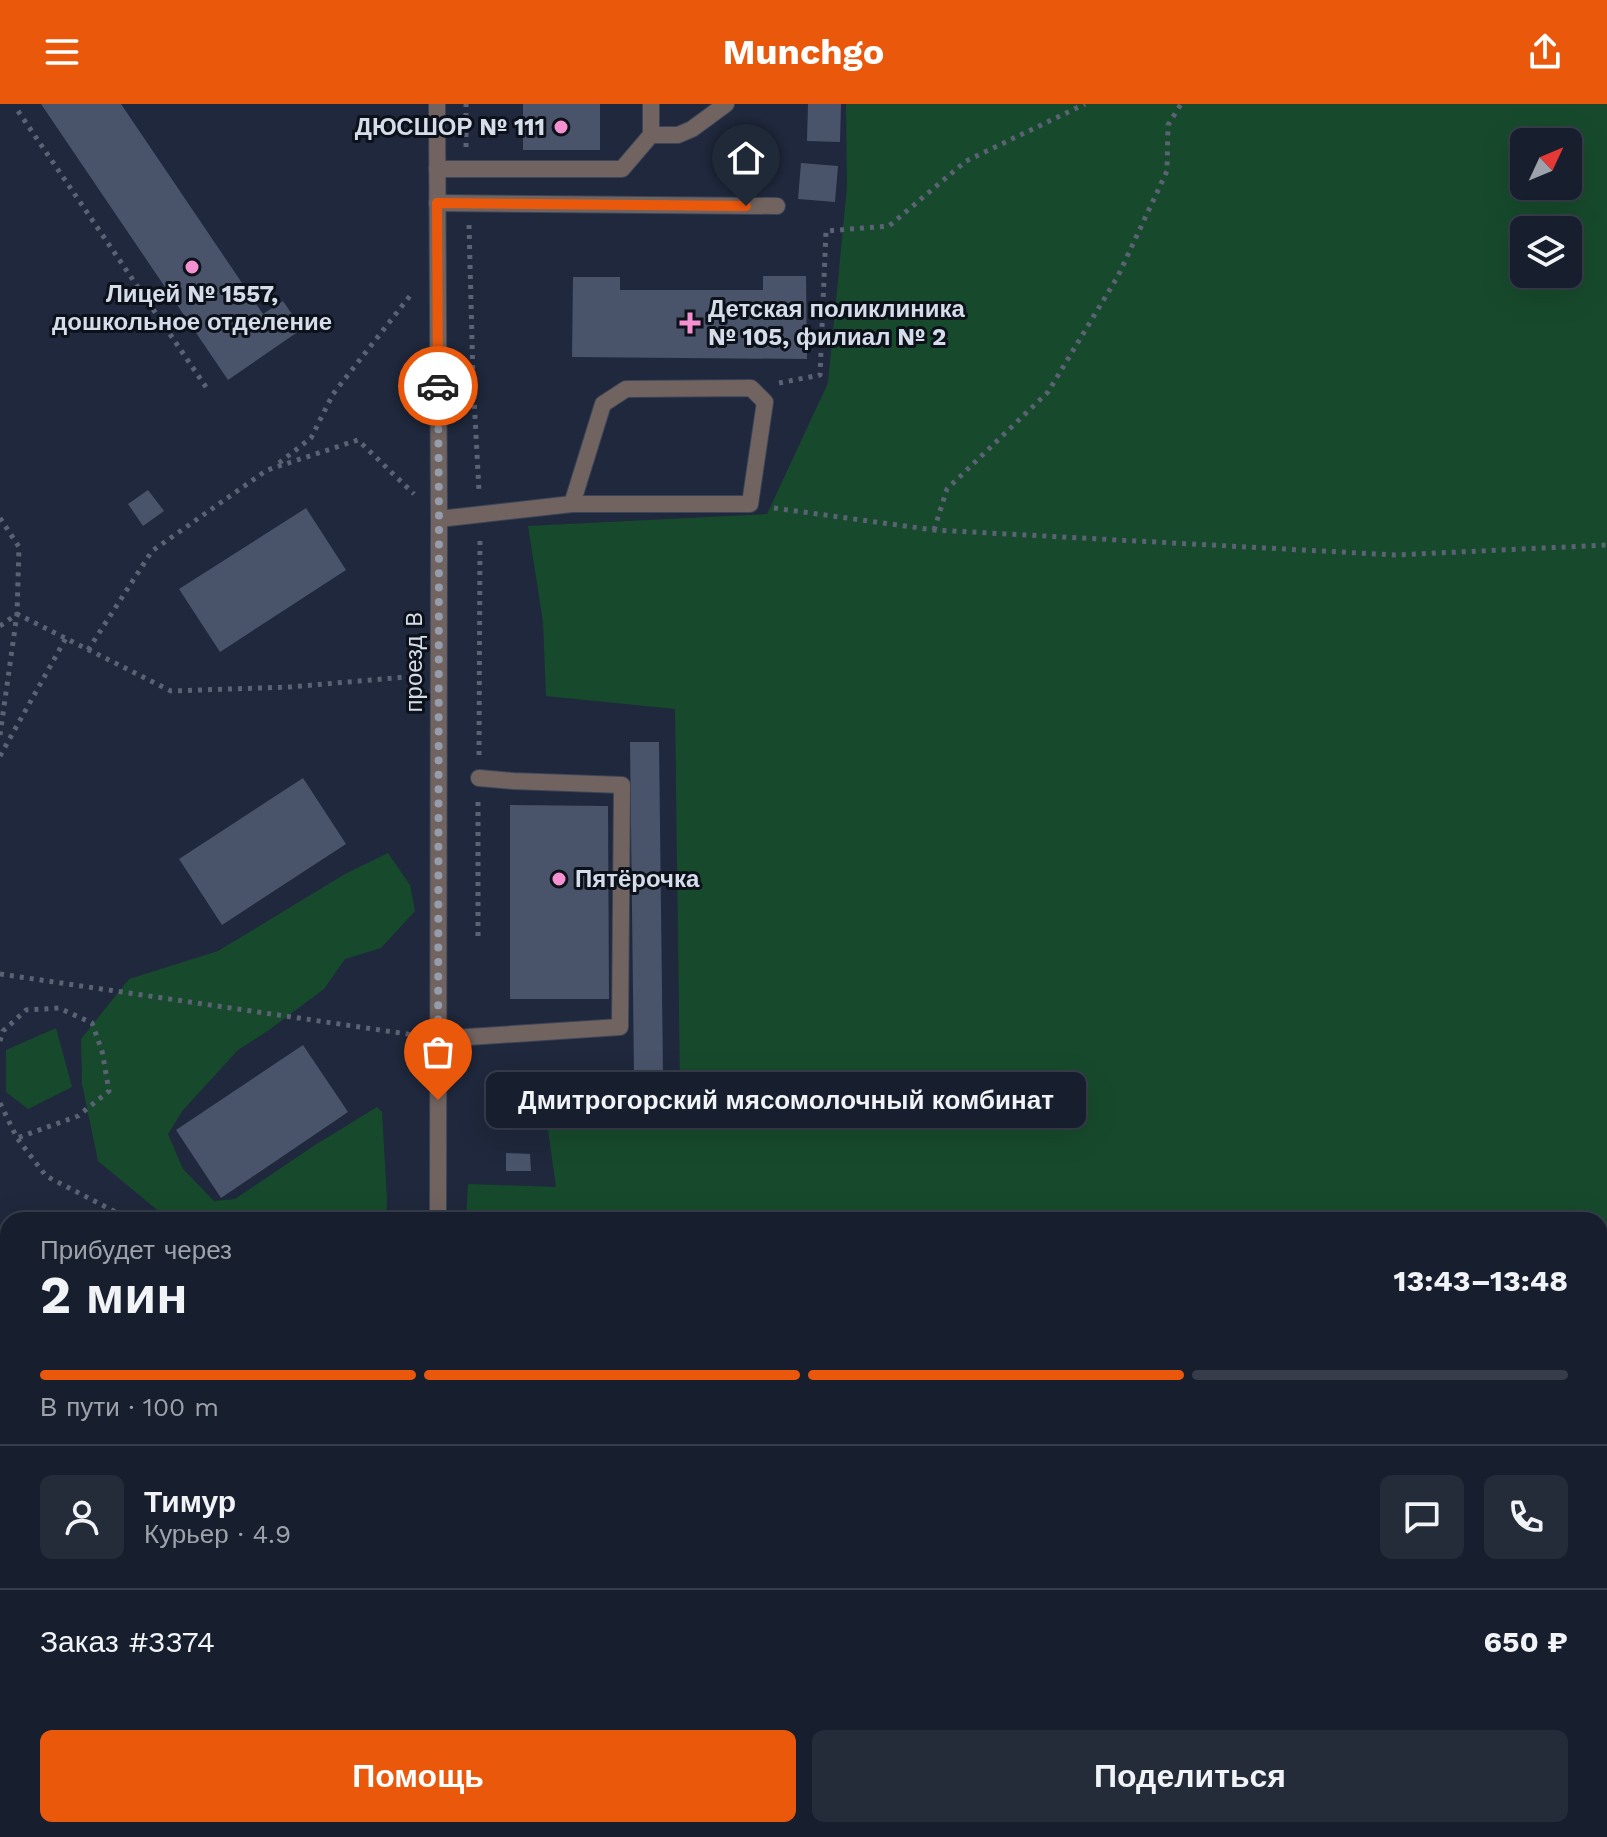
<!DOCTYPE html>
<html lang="ru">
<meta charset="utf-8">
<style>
:root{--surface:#171e2d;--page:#242b39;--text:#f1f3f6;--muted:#9ea2aa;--line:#363c49;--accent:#ea580c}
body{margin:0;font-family:"Work Sans",sans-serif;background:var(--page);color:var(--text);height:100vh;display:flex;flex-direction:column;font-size:30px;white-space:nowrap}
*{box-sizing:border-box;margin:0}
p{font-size:26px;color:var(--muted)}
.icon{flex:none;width:44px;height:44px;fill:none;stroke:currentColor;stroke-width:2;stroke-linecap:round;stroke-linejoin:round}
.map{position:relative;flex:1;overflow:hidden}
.drawer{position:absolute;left:0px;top:1108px;width:1608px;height:626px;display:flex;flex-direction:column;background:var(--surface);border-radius:24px 24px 0 0;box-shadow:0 8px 32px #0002,0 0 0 2px var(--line)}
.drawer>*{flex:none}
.needle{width:52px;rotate:46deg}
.controls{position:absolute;left:1510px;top:24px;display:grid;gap:16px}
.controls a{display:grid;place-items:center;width:72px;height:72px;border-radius:12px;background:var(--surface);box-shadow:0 8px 32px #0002,0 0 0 2px var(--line);font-size:40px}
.pin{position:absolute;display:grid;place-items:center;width:68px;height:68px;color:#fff;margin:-82px -34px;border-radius:50% 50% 50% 0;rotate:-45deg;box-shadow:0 0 8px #0007}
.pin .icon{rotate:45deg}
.courier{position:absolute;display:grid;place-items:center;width:80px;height:80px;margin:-40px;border:6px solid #ea580c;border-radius:50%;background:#fff;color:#222;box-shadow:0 2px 10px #0007}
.bubble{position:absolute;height:56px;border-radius:12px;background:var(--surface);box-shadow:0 8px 32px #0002,0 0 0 2px var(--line);font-size:26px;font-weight:700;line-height:56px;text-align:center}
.overview em{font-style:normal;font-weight:700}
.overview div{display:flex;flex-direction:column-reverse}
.overview{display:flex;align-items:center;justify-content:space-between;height:136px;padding:0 40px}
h1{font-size:52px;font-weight:700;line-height:60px}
.bar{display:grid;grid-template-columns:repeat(4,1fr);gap:12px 8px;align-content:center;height:96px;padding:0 40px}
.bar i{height:10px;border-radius:6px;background:var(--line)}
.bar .active{background:var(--accent)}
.bar p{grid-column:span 4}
.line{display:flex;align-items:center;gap:20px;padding:0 40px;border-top:2px solid var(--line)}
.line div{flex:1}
.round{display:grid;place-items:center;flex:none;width:84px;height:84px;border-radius:12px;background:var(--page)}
.button{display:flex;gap:16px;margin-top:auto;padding:16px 40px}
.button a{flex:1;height:92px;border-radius:12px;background:var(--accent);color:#fff;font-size:32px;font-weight:700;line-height:92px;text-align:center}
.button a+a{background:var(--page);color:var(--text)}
header{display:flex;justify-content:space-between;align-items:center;height:104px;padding:0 40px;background:var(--accent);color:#fff;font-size:36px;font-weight:700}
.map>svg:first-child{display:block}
.green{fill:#174a2c;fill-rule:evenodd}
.building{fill:#49546b}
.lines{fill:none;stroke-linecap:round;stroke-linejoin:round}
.lane-casing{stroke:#3c4558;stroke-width:18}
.primary-casing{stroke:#3c4558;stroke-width:22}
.path{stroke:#5a6274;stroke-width:5;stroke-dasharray:4 6;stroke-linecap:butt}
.lane{stroke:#716460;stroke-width:16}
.primary{stroke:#ba9f98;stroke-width:20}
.done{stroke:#959dad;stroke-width:8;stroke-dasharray:0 14.4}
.route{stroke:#ea580c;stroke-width:10}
.poi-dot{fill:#f590d1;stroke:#0d111a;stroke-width:3}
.labels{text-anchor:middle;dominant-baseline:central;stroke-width:6;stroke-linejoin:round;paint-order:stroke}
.poi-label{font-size:24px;font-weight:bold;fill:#d5dcea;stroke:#0d111a;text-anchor:start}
.street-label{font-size:24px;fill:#d5dcea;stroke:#0d111a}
</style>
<header><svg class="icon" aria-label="menu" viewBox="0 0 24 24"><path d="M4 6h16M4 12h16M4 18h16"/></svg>Munchgo<svg class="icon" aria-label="share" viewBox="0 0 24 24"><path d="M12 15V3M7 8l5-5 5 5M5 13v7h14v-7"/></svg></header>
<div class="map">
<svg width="1607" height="1733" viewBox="0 0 1607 1733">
<rect width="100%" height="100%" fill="#1f283c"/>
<g class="green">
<path d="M846,0H1607V1186H1600V1116H466L468,1080L556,1083L540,969L680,983L675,605L546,592L543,518L528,422L767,410L828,279L847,83ZM1568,38V82H1524V38ZM1568,126V170H1524V126Z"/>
<polygon points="388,749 410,781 415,807 381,844 345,855 324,885 269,926 238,946 183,1006 168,1030 183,1065 214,1097 235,1095 315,1041 377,1003 382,1008 387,1096 386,1116 172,1116 162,1110 98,1057 82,980 81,935 129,875 218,847 345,770"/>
<polygon points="56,924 72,983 28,1005 6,988 6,946"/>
<polygon points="1607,1408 1607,1733 443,1733 443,1726 1600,1726 1600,1409"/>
<polygon points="0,1718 8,1719 8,1726 172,1726 172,1733 0,1733"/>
</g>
<g class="building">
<polygon points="41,0 121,0 263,210 283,197 302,225 228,276"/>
<rect x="523" y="0" width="77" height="46"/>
<polygon points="808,0 841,0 840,38 807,37"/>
<polygon points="801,59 838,62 835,98 798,95"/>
<polygon points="763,172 806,172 807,255 572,253 573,173 620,173 620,186 763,186"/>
<polygon points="148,386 164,407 143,422 128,400"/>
<polygon points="306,404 346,466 220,548 179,485"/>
<polygon points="630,638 659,638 663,971 634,971"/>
<polygon points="303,674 346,740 222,821 179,755"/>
<polygon points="510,701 608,702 609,895 510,895"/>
<polygon points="303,941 348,1008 221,1094 176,1026"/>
<polygon points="506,1049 530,1050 531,1067 506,1067"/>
<rect x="0" y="1479" width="8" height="71"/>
</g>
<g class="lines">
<g class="lane-casing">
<g id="lane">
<polyline points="437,0 439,415 438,1116"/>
<polyline points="651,31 678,31 692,25 726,0"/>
<polyline points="437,65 622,65 651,31 651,0"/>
<polyline points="437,99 777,102"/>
<polyline points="439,415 572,400 750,400 765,298 751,284 626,285 603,300 572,400"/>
<polyline points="438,935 620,923 622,681 513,677 479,674"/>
<polyline points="0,1412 8,1412"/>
<polyline points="0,1581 8,1581"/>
<polyline points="419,1726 419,1733"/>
</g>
</g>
<g class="primary-casing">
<g id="primary">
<polyline points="1600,1227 1607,1235"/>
<polyline points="0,1270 8,1270"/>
<polyline points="0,1322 8,1322"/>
<polyline points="1603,1323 1607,1316"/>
</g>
</g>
<g class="path">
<polyline points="18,7 208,286"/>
<polyline points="466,43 466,0"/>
<polyline points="469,121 473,275 479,387"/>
<polyline points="779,279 820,271 826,127 889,122 966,57 1085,0"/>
<polyline points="279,359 311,334 333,290 413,188"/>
<polyline points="774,404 934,426 1395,451 1607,441"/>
<polyline points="0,414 19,443 17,510 0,631"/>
<polyline points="934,426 947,385 1048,288 1118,172 1167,67 1168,21 1181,0"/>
<polyline points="0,522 17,510 171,587 290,583 417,572"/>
<polyline points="88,546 152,447 267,366 358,336 414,390"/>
<polyline points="479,651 480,433"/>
<polyline points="0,652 66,534"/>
<polyline points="478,832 478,697"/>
<polyline points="0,870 414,931"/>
<polyline points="0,937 3,927 26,906 59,904 92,919 102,947 109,987 78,1012 17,1034"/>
<polyline points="0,999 17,1034 46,1072 131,1116"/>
<polyline points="1600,1698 1607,1692"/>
<polyline points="0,1699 8,1699"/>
<polyline points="566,1726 568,1733"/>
<polyline points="1555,1733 1564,1726"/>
</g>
<use href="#lane" class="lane"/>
<use href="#primary" class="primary"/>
</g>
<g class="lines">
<polyline class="done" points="438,282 439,415 438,996"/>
<polyline class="route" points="438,282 437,99 746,102"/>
</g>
<g class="poi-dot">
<circle cx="561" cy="23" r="8"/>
<circle cx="192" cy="163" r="8"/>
<path d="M686 207h8v8h8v8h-8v8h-8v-8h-8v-8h8z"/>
<circle cx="559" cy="775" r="8"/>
</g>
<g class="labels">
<g class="poi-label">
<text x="545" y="23" text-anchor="end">ДЮСШОР № 111</text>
<text x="192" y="190" text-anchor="middle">Лицей № 1557,<tspan x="192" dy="28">дошкольное отделение</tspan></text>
<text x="708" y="205">Детская поликлиника<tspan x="708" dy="28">№ 105, филиал № 2</tspan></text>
<text x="575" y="775">Пятёрочка</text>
</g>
<g class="street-label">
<text transform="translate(414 558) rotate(-90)">проезд B</text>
</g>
</g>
</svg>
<div class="controls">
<a><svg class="needle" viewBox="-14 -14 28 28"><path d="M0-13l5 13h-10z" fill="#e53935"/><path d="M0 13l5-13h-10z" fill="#9ea2aa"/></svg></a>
<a><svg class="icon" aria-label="layers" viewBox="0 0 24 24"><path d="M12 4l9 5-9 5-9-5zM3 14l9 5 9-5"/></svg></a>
</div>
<div class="pin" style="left:438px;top:996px;background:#ea580c"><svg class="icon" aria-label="bag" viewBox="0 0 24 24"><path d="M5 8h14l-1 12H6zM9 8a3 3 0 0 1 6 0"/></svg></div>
<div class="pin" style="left:746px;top:102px;background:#1f2937"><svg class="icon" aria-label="home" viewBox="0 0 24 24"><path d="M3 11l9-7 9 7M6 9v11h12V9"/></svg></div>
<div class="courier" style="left:438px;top:282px"><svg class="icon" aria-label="car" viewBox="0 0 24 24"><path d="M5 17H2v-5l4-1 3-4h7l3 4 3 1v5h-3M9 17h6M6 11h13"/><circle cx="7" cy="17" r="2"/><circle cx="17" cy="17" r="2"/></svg></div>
<div class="bubble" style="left:486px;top:968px;width:600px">Дмитрогорский мясомолочный комбинат</div>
<section class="drawer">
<div class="overview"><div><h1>2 мин</h1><p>Прибудет через</p></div><em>13:43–13:48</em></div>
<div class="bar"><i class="active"></i><i class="active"></i><i class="active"></i><i></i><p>В пути · 100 m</p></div>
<div class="line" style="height:144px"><a class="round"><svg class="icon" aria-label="person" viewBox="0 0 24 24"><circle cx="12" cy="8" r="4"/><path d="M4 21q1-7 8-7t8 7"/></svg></a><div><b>Тимур</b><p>Курьер · 4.9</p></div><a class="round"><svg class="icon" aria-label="chat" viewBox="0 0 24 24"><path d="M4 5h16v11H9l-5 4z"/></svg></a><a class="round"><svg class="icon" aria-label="phone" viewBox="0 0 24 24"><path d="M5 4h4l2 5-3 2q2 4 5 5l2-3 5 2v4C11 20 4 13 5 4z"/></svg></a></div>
<div class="line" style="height:104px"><div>Заказ #3374</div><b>650 ₽</b></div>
<div class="button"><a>Помощь</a><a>Поделиться</a></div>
</section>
</div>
